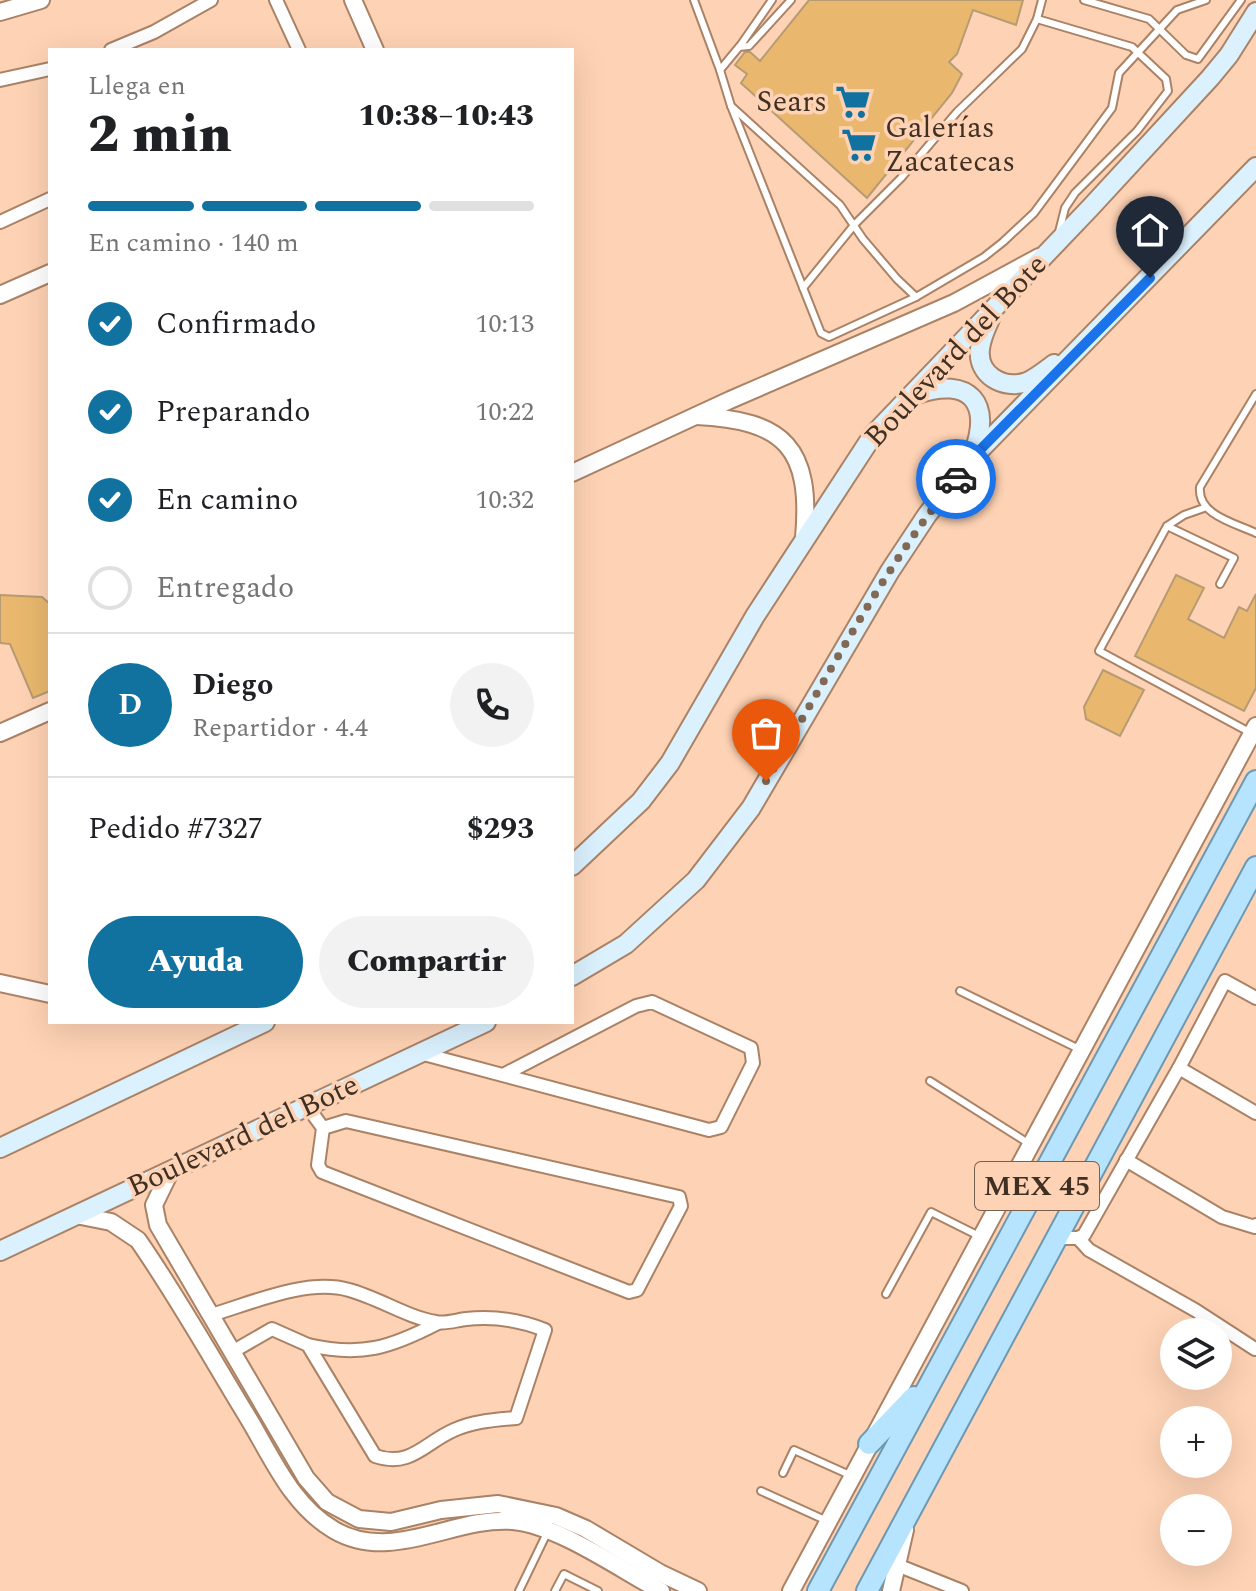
<!DOCTYPE html>
<html lang="es">
<meta charset="utf-8">
<style>
:root{--surface:#fff;--page:#f2f2f2;--text:#202124;--muted:#757577;--line:#e0e0e0;--accent:#11729f}
body{margin:0;font-family:Spectral,serif;background:var(--page);color:var(--text);height:100vh;display:flex;flex-direction:column;font-size:30px;white-space:nowrap}
*{box-sizing:border-box;margin:0}
p{font-size:26px;color:var(--muted)}
.icon{flex:none;width:44px;height:44px;fill:none;stroke:currentColor;stroke-width:2;stroke-linecap:round;stroke-linejoin:round}
.map{position:relative;flex:1;overflow:hidden}
.panel{position:absolute;left:48px;top:48px;width:526px;height:976px;display:flex;flex-direction:column;background:var(--surface);border-radius:0px;box-shadow:0 8px 32px #0002}
.panel>*{flex:none}
.buttons{position:absolute;left:1160px;top:1318px;display:grid;gap:16px}
.buttons a{display:grid;place-items:center;width:72px;height:72px;border-radius:50%;background:var(--surface);box-shadow:0 8px 32px #0002;font-size:40px}
.pin{position:absolute;display:grid;place-items:center;width:68px;height:68px;color:#fff;margin:-82px -34px;border-radius:50% 50% 50% 0;rotate:-45deg;box-shadow:0 0 8px #0007}
.pin .icon{rotate:45deg}
.courier{position:absolute;display:grid;place-items:center;width:80px;height:80px;margin:-40px;border:6px solid #1a73e8;border-radius:50%;background:#fff;color:#222;box-shadow:0 2px 10px #0007}
.head em{font-style:normal;font-weight:800}
.head div{display:flex;flex-direction:column-reverse}
.head{display:flex;align-items:center;justify-content:space-between;height:136px;padding:0 40px}
h1{font-size:52px;font-weight:800;line-height:60px}
.bar{display:grid;grid-template-columns:repeat(4,1fr);gap:12px 8px;align-content:center;height:96px;padding:0 40px}
.bar i{height:10px;border-radius:6px;background:var(--line)}
.bar .on{background:var(--accent)}
.bar p{grid-column:span 4}
.line{display:flex;align-items:center;gap:20px;padding:0 40px;border-top:2px solid var(--line)}
.line div{flex:1}
.round{display:grid;place-items:center;flex:none;width:84px;height:84px;border-radius:42px;background:var(--page)}
ol{padding:0 40px;list-style:none}
li{display:flex;align-items:center;gap:24px;height:88px}
li p{margin-inline-start:auto}
li .icon{padding:8px;border-radius:50%;background:var(--accent);color:#fff;stroke-width:4}
li:last-child{color:var(--muted)}
li i{width:44px;height:44px;border:4px solid var(--line);border-radius:50%}
.button{display:flex;gap:16px;margin-top:auto;padding:16px 40px}
.button a{flex:1;height:92px;border-radius:48px;background:var(--accent);color:#fff;font-size:32px;font-weight:800;line-height:92px;text-align:center}
.button a+a{background:var(--page);color:var(--text)}
.map>svg:first-child{display:block}
.building{fill:#e9b86e;stroke:#b69b73;stroke-width:2}
.lines{fill:none;stroke-linecap:round;stroke-linejoin:round}
.service-casing{stroke:#aa8266;stroke-width:10}
.minor-casing{stroke:#aa8266;stroke-width:16}
.tertiary-casing{stroke:#aa8266;stroke-width:20}
.secondary-casing{stroke:#aa8266;stroke-width:22}
.primary-casing{stroke:#6e98b1;stroke-width:24}
.service{stroke:#fff;stroke-width:6}
.minor{stroke:#fff;stroke-width:12}
.tertiary{stroke:#fff;stroke-width:16}
.secondary{stroke:#dbf1fe;stroke-width:18}
.primary{stroke:#b6e3fe;stroke-width:20}
.done{stroke:#826956;stroke-width:8;stroke-dasharray:0 14.4}
.route{stroke:#1a73e8;stroke-width:10}
.labels{text-anchor:middle;dominant-baseline:central;stroke-width:7;stroke-linejoin:round;paint-order:stroke}
.shield{fill:#fed2b4;stroke:#79614f;stroke-width:2}
.shield-label{font-size:28px;font-weight:bold;fill:#403024}
.poi-label{font-size:30px;fill:#403024;stroke:#fed2b4;text-anchor:end}
.street-label{font-size:30px;fill:#403024;stroke:#fed2b4}
</style>
<div class="map">
<svg width="1256" height="1591" viewBox="0 0 1256 1591">
<rect width="100%" height="100%" fill="#fed2b4"/>
<g class="building">
<polygon points="809,0 1023,0 1016,25 973,10 957,54 949,62 962,74 952,93 867,198 741,83 747,74 735,65 745,52 750,52 760,61"/>
<polygon points="1176,575 1204,588 1188,619 1224,638 1239,607 1247,611 1256,594 1256,688 1244,711 1135,656"/>
<polygon points="0,595 42,597 50,604 50,691 33,698 10,644 0,643"/>
<polygon points="1103,670 1144,690 1120,736 1086,719 1084,707"/>
</g>
<g class="lines">
<g class="service-casing">
<g id="service">
<polyline points="694,0 720,70"/>
<polyline points="791,0 749,46 739,47 720,70 731,106 840,205 863,239 897,279 916,297"/>
<polyline points="1084,0 1149,19 1186,55 1198,59 1241,0"/>
<polyline points="1037,19 1132,47 1166,79 1168,91 1137,131 1075,193 1065,208 1059,232"/>
<polyline points="740,46 772,0"/>
<polyline points="731,106 821,333 829,337 916,297 984,257 1003,242 1034,213 1112,108 1119,73 1177,10 1206,0"/>
<polyline points="803,288 855,224 901,178 957,112 1022,49 1037,19 1042,0"/>
<path d="M1256,394L1200,487C1197,515 1235,523 1256,533"/>
<polyline points="1204,508 1184,515 1167,526 1099,651 1251,733"/>
<polyline points="1167,526 1234,558 1220,584"/>
<polyline points="960,991 1079,1049"/>
<polyline points="930,1081 1028,1143"/>
<polyline points="886,1294 931,1212 979,1236"/>
<polyline points="783,1473 794,1450 852,1476"/>
<polyline points="761,1491 825,1520"/>
<polyline points="519,1591 547,1533"/>
<polyline points="555,1591 564,1574 598,1591"/>
</g>
</g>
<g class="minor-casing">
<g id="minor">
<polyline points="276,0 299,50"/>
<polyline points="111,50 154,32 211,0"/>
<polyline points="0,80 50,69"/>
<polyline points="0,222 50,199"/>
<polyline points="420,1053 709,1130 721,1127 753,1063 751,1048 652,1002 636,1006 503,1075"/>
<polyline points="1179,1068 1256,1113"/>
<polyline points="307,1106 323,1128 318,1165 322,1172 629,1292 637,1290 681,1206 679,1197 346,1121 323,1128"/>
<polyline points="1126,1160 1222,1217 1255,1227 1256,1225"/>
<polyline points="1056,1238 1078,1238 1084,1235 1179,1068 1225,981 1256,998"/>
<polyline points="1078,1238 1089,1250 1195,1310 1255,1349"/>
<path d="M211,1315C252,1303 307,1278 349,1290C379,1298 406,1317 436,1322C445,1324 457,1320 466,1319C493,1316 520,1320 545,1330L516,1418C494,1420 474,1421 454,1430C424,1443 411,1468 375,1456L308,1345L272,1329L232,1352"/>
<path d="M308,1345C361,1357 390,1348 438,1323"/>
<polyline points="897,1565 962,1591"/>
</g>
</g>
<g class="tertiary-casing">
<g id="tertiary">
<polyline points="353,0 375,50"/>
<polyline points="0,12 41,0"/>
<polyline points="0,295 50,273"/>
<path d="M696,416C785,420 812,448 804,538"/>
<polyline points="572,473 730,400 954,303 1039,257"/>
<polyline points="0,733 50,711"/>
<polyline points="0,983 50,994"/>
<polyline points="171,1170 154,1205 158,1225 306,1478 327,1502 359,1519 391,1522 441,1510 498,1504 556,1516 586,1529 660,1573 698,1591"/>
<path d="M76,1215L111,1222L138,1240C177,1296 211,1357 247,1416C272,1457 291,1505 334,1530C392,1564 454,1516 513,1521C558,1525 621,1570 661,1591"/>
<polyline points="791,1591 1256,726"/>
<polyline points="891,1591 905,1530"/>
</g>
</g>
<g class="secondary-casing">
<g id="secondary">
<path d="M990,319C986,328 981,338 980,349C977,375 1003,390 1027,382C1036,378 1046,370 1054,364"/>
<path d="M917,394C970,376 993,403 973,454"/>
<polyline points="572,866 641,801 670,763 755,616 873,435 1090,208 1210,78 1229,55 1256,12"/>
<polyline points="572,976 626,944 696,880 751,808 890,571 927,515 970,460 1256,167"/>
<polyline points="0,1148 265,1022"/>
<polyline points="0,1251 486,1022"/>
</g>
</g>
<g class="primary-casing">
<g id="primary">
<polyline points="869,1444 914,1397"/>
<polyline points="818,1591 1256,781"/>
<polyline points="867,1591 1256,867"/>
</g>
</g>
<use href="#service" class="service"/>
<use href="#minor" class="minor"/>
<use href="#tertiary" class="tertiary"/>
<use href="#secondary" class="secondary"/>
<use href="#primary" class="primary"/>
</g>
<g class="lines">
<path class="done" d="M766,781C827,679 881,571 956,479"/>
<polyline class="route" points="956,479 970,460 1150,278"/>
</g>
<defs>
<g id="supermarket-bare" transform="scale(2.76)"><path d="M-6-5.5h2.5l.6 2H6L4.5 2H-2.5L-4.4-4H-6ZM-1.5 3.2a1.3 1.3 0 1 0 .1 0ZM3 3.2a1.3 1.3 0 1 0 .1 0Z" fill="#11729f" stroke="#fed2b4" stroke-width="2.5" paint-order="stroke"/></g>
</defs>
<g fill-rule="evenodd">
<use href="#supermarket-bare" x="853" y="102"/>
<use href="#supermarket-bare" x="859" y="145"/>
</g>
<g class="labels">
<rect class="shield" x="975" y="1162" width="124" height="48" rx="6"/>
<g class="shield-label">
<text x="1037" y="1186">MEX 45</text>
</g>
<g class="poi-label">
<text x="827" y="102">Sears</text>
<text x="885" y="128" text-anchor="start">Galerías<tspan x="885" dy="34">Zacatecas</tspan></text>
</g>
<g class="street-label">
<text transform="translate(956 351) rotate(-47)">Boulevard del Bote</text>
<text transform="translate(243 1136) rotate(-25)">Boulevard del Bote</text>
</g>
</g>
</svg>
<div class="buttons">
<a><svg class="icon" aria-label="layers" viewBox="0 0 24 24"><path d="M12 4l9 5-9 5-9-5zM3 14l9 5 9-5"/></svg></a>
<a>+</a>
<a>−</a>
</div>
<div class="pin" style="left:766px;top:781px;background:#ea580c"><svg class="icon" aria-label="bag" viewBox="0 0 24 24"><path d="M5 8h14l-1 12H6zM9 8a3 3 0 0 1 6 0"/></svg></div>
<div class="pin" style="left:1150px;top:278px;background:#1f2937"><svg class="icon" aria-label="home" viewBox="0 0 24 24"><path d="M3 11l9-7 9 7M6 9v11h12V9"/></svg></div>
<div class="courier" style="left:956px;top:479px"><svg class="icon" aria-label="car" viewBox="0 0 24 24"><path d="M5 17H2v-5l4-1 3-4h7l3 4 3 1v5h-3M9 17h6M6 11h13"/><circle cx="7" cy="17" r="2"/><circle cx="17" cy="17" r="2"/></svg></div>
<section class="panel">
<div class="head"><div><h1>2 min</h1><p>Llega en</p></div><em>10:38–10:43</em></div>
<div class="bar"><i class="on"></i><i class="on"></i><i class="on"></i><i></i><p>En camino · 140 m</p></div>
<ol>
<li><svg class="icon" aria-label="check" viewBox="0 0 24 24"><path d="M5 12l5 5 9-10"/></svg>Confirmado<p>10:13</p></li>
<li><svg class="icon" aria-label="check" viewBox="0 0 24 24"><path d="M5 12l5 5 9-10"/></svg>Preparando<p>10:22</p></li>
<li><svg class="icon" aria-label="check" viewBox="0 0 24 24"><path d="M5 12l5 5 9-10"/></svg>En camino<p>10:32</p></li>
<li><i></i>Entregado</li>
</ol>
<div class="line" style="height:144px"><b class="round" style="background:var(--accent);color:#fff">D</b><div><b>Diego</b><p>Repartidor · 4.4</p></div><a class="round"><svg class="icon" aria-label="phone" viewBox="0 0 24 24"><path d="M5 4h4l2 5-3 2q2 4 5 5l2-3 5 2v4C11 20 4 13 5 4z"/></svg></a></div>
<div class="line" style="height:104px"><div>Pedido #7327</div><b>$293</b></div>
<div class="button"><a>Ayuda</a><a>Compartir</a></div>
</section>
</div>
